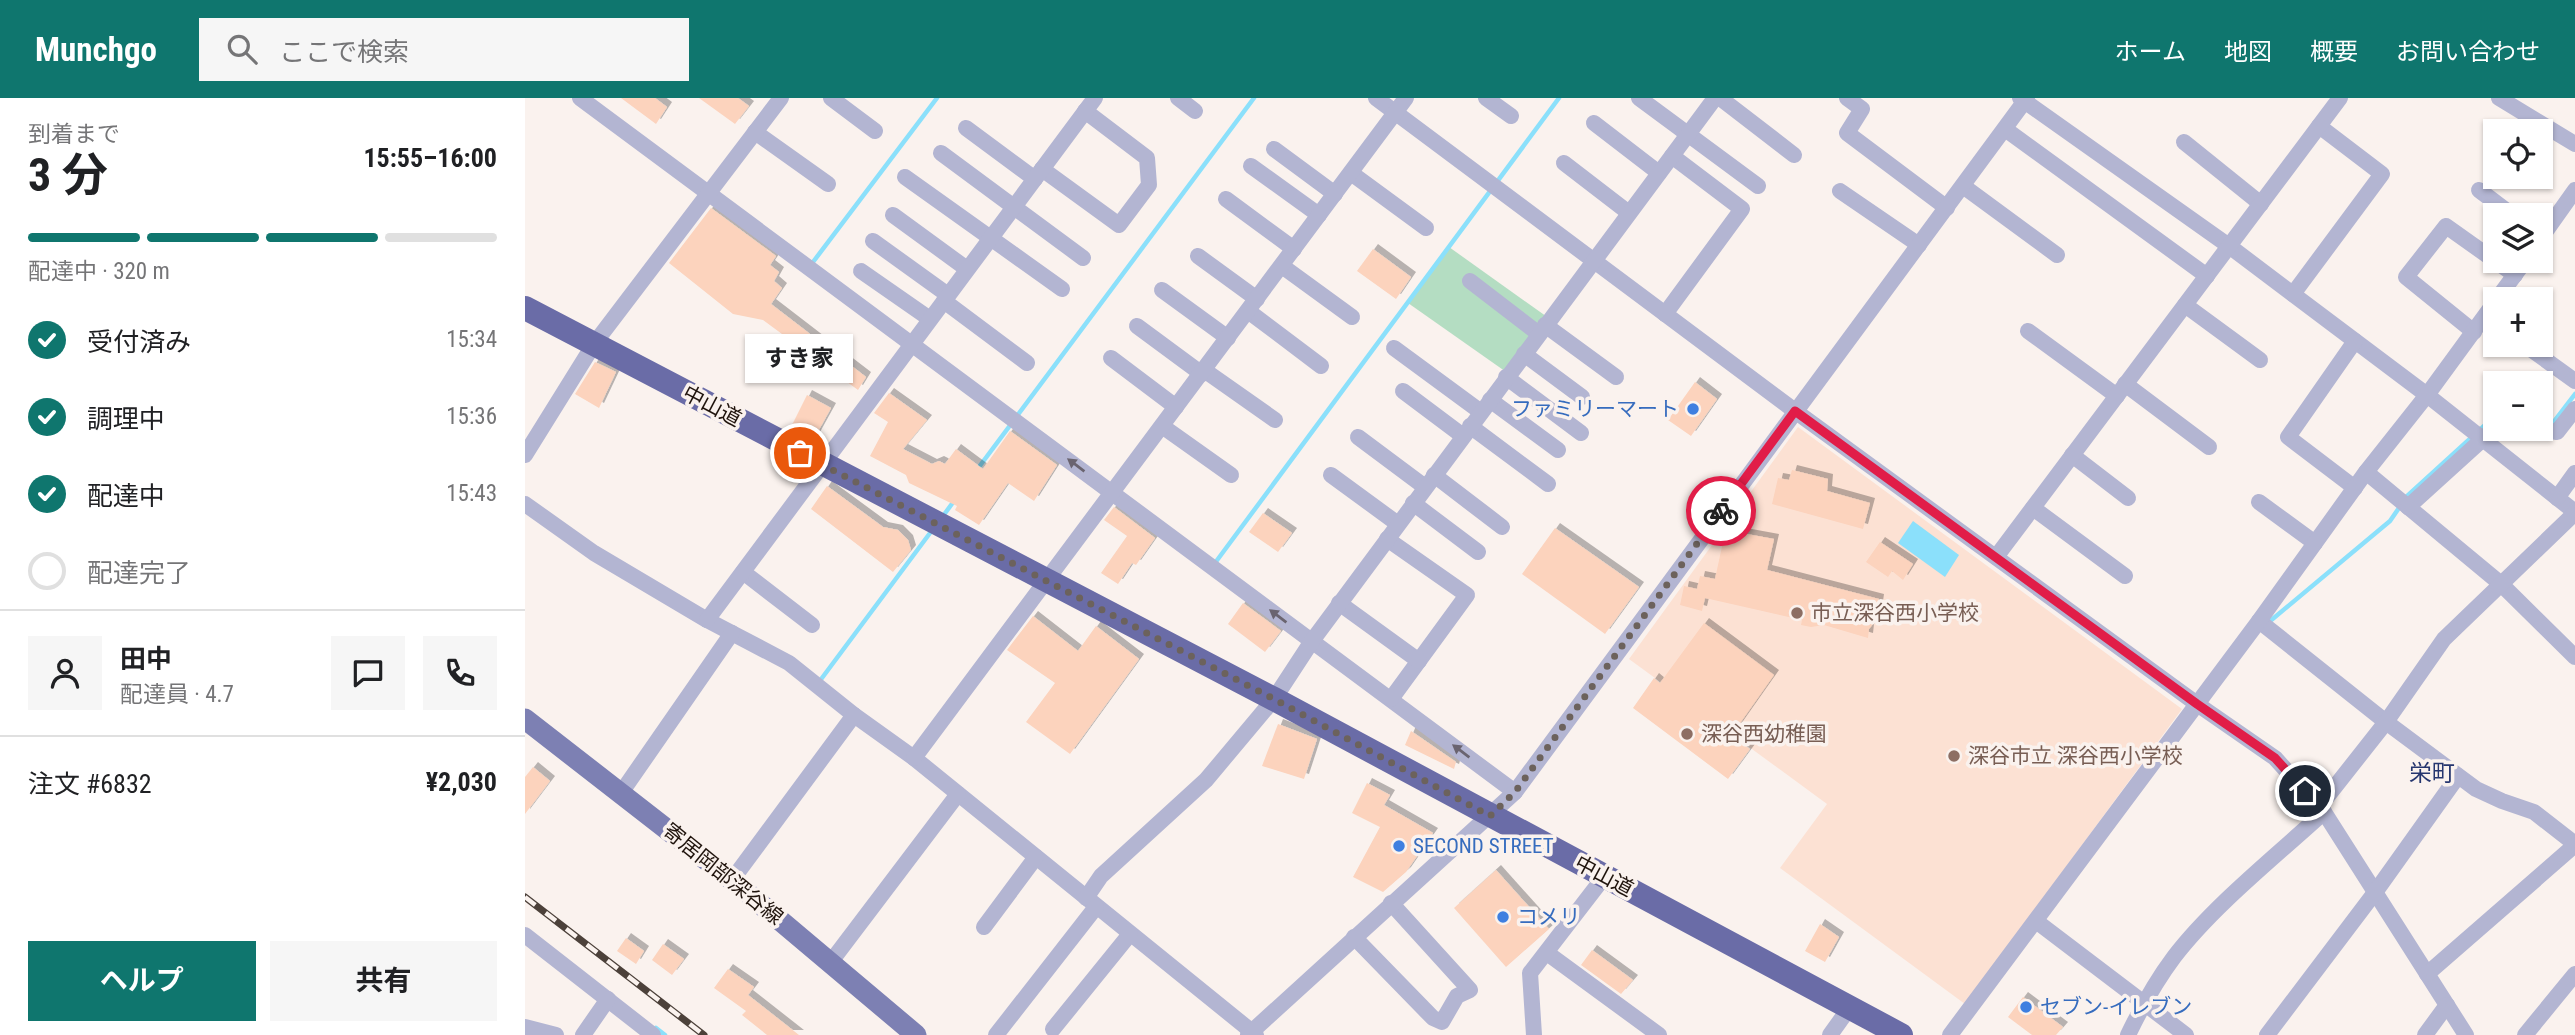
<!DOCTYPE html>
<html lang="ja">
<meta charset="utf-8">
<style>
:root{--surface:#fff;--page:#f6f6f6;--text:#202124;--muted:#757577;--line:#e0e0e0;--accent:#0f766e}
body{margin:0;font-family:"Roboto Condensed","Noto Sans JP",sans-serif;background:var(--page);color:var(--text);height:100vh;display:flex;flex-direction:column;font-size:26px;white-space:nowrap}
*{box-sizing:border-box;margin:0}
p{font-size:23px;color:var(--muted)}
.icon{flex:none;width:38px;height:38px;fill:none;stroke:currentColor;stroke-width:2;stroke-linecap:round;stroke-linejoin:round}
.map{position:relative;flex:1;overflow:hidden}
.drawer{display:flex;flex-direction:column;background:var(--surface);width:525px}
.drawer>*{flex:none}
.tools{position:absolute;left:1958px;top:21px;display:grid;gap:14px}
.tools a{display:grid;place-items:center;width:70px;height:70px;border-radius:0px;background:var(--surface);box-shadow:0 2px 5px #0004;font-size:35px}
.pin{position:absolute;display:grid;place-items:center;width:60px;height:60px;color:#fff;margin:-30px;border:4px solid #fff;border-radius:50%;box-shadow:0 2px 7px #0007}
.courier{position:absolute;display:grid;place-items:center;width:70px;height:70px;margin:-35px;border:5px solid #e11d48;border-radius:50%;background:#fff;color:#222;box-shadow:0 2px 9px #0007}
.bubble{position:absolute;height:49px;border-radius:0px;background:var(--surface);box-shadow:0 2px 5px #0004;font-size:23px;font-weight:700;line-height:49px;text-align:center}
.head em{font-style:normal;font-weight:700}
.head div{display:flex;flex-direction:column-reverse}
.head{display:flex;align-items:center;justify-content:space-between;height:119px;padding:0 28px}
h1{font-size:46px;font-weight:700;line-height:52px}
.bar{display:grid;grid-template-columns:repeat(4,1fr);gap:10px 7px;align-content:center;height:84px;padding:0 28px}
.bar i{height:9px;border-radius:5px;background:var(--line)}
.bar .current{background:var(--accent)}
.bar p{grid-column:span 4}
.line{display:flex;align-items:center;gap:18px;padding:0 28px;border-top:2px solid var(--line)}
.line div{flex:1}
.round{display:grid;place-items:center;flex:none;width:74px;height:74px;border-radius:0px;background:var(--page)}
ol{padding:0 28px;list-style:none}
li{display:flex;align-items:center;gap:21px;height:77px}
li p{margin-inline-start:auto}
li .icon{padding:7px;border-radius:50%;background:var(--accent);color:#fff;stroke-width:4}
li:last-child{color:var(--muted)}
li i{width:38px;height:38px;border:4px solid var(--line);border-radius:50%}
.cta{display:flex;gap:14px;margin-top:auto;padding:14px 28px}
.cta a{flex:1;height:80px;border-radius:0px;background:var(--accent);color:#fff;font-size:28px;font-weight:700;line-height:80px;text-align:center}
.cta a+a{background:var(--page);color:var(--text)}
header{display:flex;align-items:center;gap:42px;box-sizing:border-box;height:98px;padding:0 35px;background:var(--accent);color:#fff}
header strong{font-size:33px}
nav{display:flex;gap:38px;margin-inline-start:auto;font-size:24px}
.search{width:490px;height:63px;background:var(--page);display:flex;align-items:center;gap:18px;box-sizing:border-box;padding:0 24px;border-radius:0px;color:var(--muted);font-size:26px}
main{display:flex;flex:1;min-height:0}
.map>svg:first-child{display:block}
.built{fill:#fce1d3}
.green{fill:#b4ddc2}
.water{fill:#8be0fb}
.lines{fill:none;stroke-linecap:round;stroke-linejoin:round}
.stream{stroke:#8be0fb;stroke-width:4.5}
.building{fill:#fcd3bd;filter:url(#shadow)}
.minor{stroke:#b3b5d2;stroke-width:16}
.major{stroke:#7d80b3;stroke-width:21}
.highway{stroke:#6a6ca7;stroke-width:24}
.rail-casing{stroke:#4c413a;stroke-width:7}
.rail{stroke:#faf2ee;stroke-width:4.5;stroke-dasharray:13;stroke-linecap:butt}
.oneway{fill:#6a6470}
.done{stroke:#6c625c;stroke-width:7;stroke-dasharray:0 12.6}
.route{stroke:#e11d48;stroke-width:9}
.shop-dot{fill:#3f7fe0;stroke:#faf2ee;stroke-width:2.5}
.education-dot{fill:#8d6e63;stroke:#faf2ee;stroke-width:2.5}
.labels{text-anchor:middle;dominant-baseline:central;stroke-width:7;stroke-linejoin:round;paint-order:stroke}
.street-label{font-size:21px;fill:#20140d;stroke:#faf2ee}
.shop-label{font-size:21px;fill:#366cbe;stroke:#faf2ee;text-anchor:start}
.education-label{font-size:21px;fill:#785e54;stroke:#faf2ee;text-anchor:start}
.neighbourhood-label{font-size:23px;fill:#26366f;stroke:#faf2ee}
</style>
<header>
<strong>Munchgo</strong>
<div class="search"><svg class="icon" aria-label="search" viewBox="0 0 24 24"><circle cx="10" cy="10" r="6"/><path d="M15 15l6 6"/></svg>ここで検索</div>
<nav><a>ホーム</a><a>地図</a><a>概要</a><a>お問い合わせ</a></nav>
</header>
<main>
<section class="drawer">
<div class="head"><div><h1>3 分</h1><p>到着まで</p></div><em>15:55–16:00</em></div>
<div class="bar"><i class="current"></i><i class="current"></i><i class="current"></i><i></i><p>配達中 · 320 m</p></div>
<ol>
<li><svg class="icon" aria-label="check" viewBox="0 0 24 24"><path d="M5 12l5 5 9-10"/></svg>受付済み<p>15:34</p></li>
<li><svg class="icon" aria-label="check" viewBox="0 0 24 24"><path d="M5 12l5 5 9-10"/></svg>調理中<p>15:36</p></li>
<li><svg class="icon" aria-label="check" viewBox="0 0 24 24"><path d="M5 12l5 5 9-10"/></svg>配達中<p>15:43</p></li>
<li><i></i>配達完了</li>
</ol>
<div class="line" style="height:126px"><a class="round"><svg class="icon" aria-label="person" viewBox="0 0 24 24"><circle cx="12" cy="8" r="4"/><path d="M4 21q1-7 8-7t8 7"/></svg></a><div><b>田中</b><p>配達員 · 4.7</p></div><a class="round"><svg class="icon" aria-label="chat" viewBox="0 0 24 24"><path d="M4 5h16v11H9l-5 4z"/></svg></a><a class="round"><svg class="icon" aria-label="phone" viewBox="0 0 24 24"><path d="M5 4h4l2 5-3 2q2 4 5 5l2-3 5 2v4C11 20 4 13 5 4z"/></svg></a></div>
<div class="line" style="height:91px"><div>注文 #6832</div><b>¥2,030</b></div>
<div class="cta"><a>ヘルプ</a><a>共有</a></div>
</section>
<div class="map">
<svg width="2050" height="937" viewBox="0 0 2050 937">
<defs>
<filter id="shadow"><feDropShadow dx="5" dy="-5" stdDeviation="0" flood-color="#0004"/></filter>
</defs>
<rect width="100%" height="100%" fill="#faf2ee"/>
<polygon class="built" points="1273,329 1657,611 1440,906 1255,770 1302,706 1104,561"/>
<polygon class="green" points="924,149 1025,221 984,276 883,205"/>
<polygon class="water" points="1388,423 1434,457 1420,479 1373,445"/>
<g class="lines">
<g class="stream">
<polyline points="285,168 412,0"/>
<polyline points="2024,325 2027,326 2050,296"/>
<polyline points="451,373 729,0"/>
<polyline points="1880,400 1970,318"/>
<polyline points="418,418 429,403"/>
<polyline points="690,465 1034,0"/>
<polyline points="1744,524 1865,423 1876,407"/>
<polyline points="294,584 408,431"/>
<polyline points="131,930 140,937"/>
</g>
</g>
<g class="building">
<polygon points="96,0 130,0 142,9 131,26"/>
<polygon points="174,0 213,0 224,8 210,26"/>
<polygon points="186,110 251,158 245,167 254,174 249,183 257,190 246,206 341,279 333,292 238,222 208,216 144,165"/>
<polygon points="848,151 886,179 871,201 832,173"/>
<polygon points="70,264 91,274 74,310 50,296"/>
<polygon points="1170,284 1192,301 1166,338 1143,322"/>
<polygon points="364,295 402,322 378,351 407,366 414,363 420,366 431,351 458,371 485,333 532,367 509,403 483,385 454,427 430,412 432,408 384,385 381,377 345,358 363,324 349,315"/>
<polygon points="282,297 306,310 290,339 267,327"/>
<polygon points="1267,372 1303,381 1302,393 1345,405 1338,431 1247,406 1253,380 1264,382"/>
<polygon points="302,388 358,429 373,432 383,442 386,452 368,474 286,411"/>
<polygon points="589,409 630,440 611,467 607,465 593,486 576,475 602,438 579,422"/>
<polygon points="738,415 767,435 753,454 724,434"/>
<polygon points="1030,430 1114,489 1080,536 997,476"/>
<polygon points="1211,434 1249,441 1242,472 1354,501 1351,522 1344,531 1343,540 1299,527 1286,529 1276,527 1277,522 1180,500 1177,513 1155,507 1159,488 1172,491 1175,478 1190,481 1199,439 1208,441"/>
<polygon points="1355,444 1388,466 1378,482 1367,473 1363,479 1341,464"/>
<polygon points="718,505 756,533 740,554 703,526"/>
<polygon points="508,518 553,553 571,528 614,561 545,656 501,624 530,585 482,552"/>
<polygon points="1179,525 1249,577 1206,638 1225,651 1203,681 1108,610 1129,580 1135,585"/>
<polygon points="753,626 792,641 779,681 737,668"/>
<polygon points="886,633 931,664 929,671 880,647"/>
<polygon points="8,669 25,683 0,716 0,679"/>
<polygon points="842,685 865,697 859,707 908,735 881,774 858,794 828,779 855,729 827,715"/>
<polygon points="971,772 1024,831 981,869 929,810"/>
<polygon points="1295,826 1314,839 1300,864 1280,853"/>
<polygon points="101,840 119,853 111,866 92,853"/>
<polygon points="138,846 159,861 147,877 127,862"/>
<polygon points="1067,852 1108,882 1096,896 1056,867"/>
<polygon points="203,871 229,889 223,897 274,937 242,937 217,917 221,913 189,890"/>
<polygon points="1498,899 1538,929 1531,937 1507,937 1483,919"/>
</g>
<g class="lines">
<g class="minor">
<polyline points="55,0 990,694"/>
<polyline points="306,0 350,33"/>
<polyline points="653,0 670,13"/>
<polyline points="851,0 1270,313 1672,606 1750,660 1799,714 1941,937"/>
<polyline points="961,0 986,18"/>
<polyline points="1114,0 1233,88"/>
<polyline points="1195,0 1269,57"/>
<polyline points="1322,0 1337,11 1322,35 1422,110"/>
<polyline points="1495,0 1704,148 1902,297 2050,414"/>
<polyline points="1974,0 2050,46"/>
<polyline points="1069,25 1134,75"/>
<polyline points="441,30 510,81"/>
<polyline points="1480,31 1682,178"/>
<polyline points="230,34 303,86"/>
<polyline points="1659,44 1736,106"/>
<polyline points="749,51 810,96"/>
<polyline points="416,55 558,160"/>
<polyline points="1039,65 1104,115"/>
<polyline points="726,68 794,117"/>
<polyline points="517,71 594,127 624,87 622,60 560,13"/>
<polyline points="826,75 901,130"/>
<polyline points="380,79 537,191"/>
<polyline points="1438,88 1532,157"/>
<polyline points="1954,92 1987,117"/>
<polyline points="1315,93 1394,147"/>
<polyline points="701,101 769,151"/>
<polyline points="368,117 442,171"/>
<polyline points="2016,140 2050,92"/>
<polyline points="348,143 423,197"/>
<polyline points="673,158 732,201"/>
<polyline points="757,168 827,219"/>
<polyline points="336,173 405,221"/>
<polyline points="945,183 1014,236"/>
<polyline points="637,192 703,240"/>
<polyline points="1768,196 1857,76 1794,28"/>
<polyline points="1972,201 2000,163"/>
<polyline points="419,203 502,265"/>
<polyline points="1660,207 1735,262"/>
<polyline points="723,213 796,268"/>
<polyline points="1140,216 1217,111 1147,58"/>
<polyline points="1020,227 1091,279"/>
<polyline points="612,228 677,276"/>
<polyline points="1503,233 1592,298"/>
<polyline points="1949,234 1881,179 1921,128 1990,177"/>
<polyline points="2000,247 2050,283"/>
<polyline points="869,250 956,314"/>
<polyline points="999,256 1057,299"/>
<polyline points="586,260 651,309"/>
<polyline points="679,272 750,322"/>
<polyline points="981,279 1056,335"/>
<polyline points="1600,286 1684,349"/>
<polyline points="878,293 938,338"/>
<polyline points="965,302 1033,352"/>
<polyline points="637,328 706,377"/>
<polyline points="945,328 1023,386"/>
<polyline points="2014,331 2032,334 2050,311"/>
<polyline points="833,339 900,389"/>
<polyline points="0,357 69,246 256,0"/>
<polyline points="1547,357 1603,400"/>
<polyline points="1841,374 1976,486 2050,559"/>
<polyline points="806,377 873,426"/>
<polyline points="909,377 977,429"/>
<polyline points="1830,390 1763,339 1830,243"/>
<polyline points="2032,400 2050,375"/>
<polyline points="1734,404 1790,445"/>
<polyline points="888,405 953,454"/>
<polyline points="0,406 69,455 182,522 264,565 329,617 389,660 731,937"/>
<polyline points="1883,409 1970,330"/>
<polyline points="1508,410 1600,478"/>
<polyline points="862,441 942,497 866,601"/>
<polyline points="1471,459 1815,0"/>
<polyline points="218,474 287,527"/>
<polyline points="814,505 894,563"/>
<polyline points="182,522 570,0"/>
<polyline points="1734,523 1861,624 1951,691 1977,703 2009,714 2050,746"/>
<polyline points="389,660 881,0"/>
<polyline points="96,695 207,535"/>
<polyline points="1794,709 1861,624 1919,541 2050,415"/>
<polyline points="207,782 329,617"/>
<polyline points="561,800 576,778 681,682 749,601 787,543 1190,0"/>
<polyline points="1511,823 1661,937"/>
<polyline points="459,829 511,759"/>
<polyline points="0,837 128,937"/>
<polyline points="829,839 908,920 917,924 932,898 945,892 866,805"/>
<polyline points="1022,855 1134,937"/>
<polyline points="305,865 433,696"/>
<polyline points="1902,876 2050,747"/>
<polyline points="0,929 31,937"/>
<polyline points="528,931 605,836"/>
<polyline points="58,937 83,901"/>
<polyline points="471,937 571,809"/>
<polyline points="723,937 990,694 1502,0"/>
<polyline points="1009,937 1005,875 1079,779"/>
<polyline points="1305,937 1325,909"/>
<polyline points="1425,937 1734,523 1841,374 1902,297 1970,204"/>
<path d="M1603,937C1616,910 1631,883 1649,859C1688,808 1751,758 1799,714"/>
<polyline points="1742,937 1851,793 1933,678"/>
<polyline points="1900,937 1922,907"/>
<polyline points="2000,937 2050,876"/>
</g>
<polyline class="major" points="0,621 207,782 391,937"/>
<polyline class="highway" points="0,210 749,601 1376,937"/>
<g class="rail-casing">
<polyline id="rail" points="0,799 179,937"/>
</g>
<use href="#rail" class="rail"/>
</g>
<defs><path id="oneway-solid" d="M-6-.8H1V-3.2L6.5 0L1 3.2V.8H-6Z" transform="scale(1.75)"/></defs>
<g class="oneway">
<use href="#oneway-solid" transform="translate(551 367) rotate(-143)"/>
<use href="#oneway-solid" transform="translate(753 518) rotate(-143)"/>
<use href="#oneway-solid" transform="translate(936 653) rotate(-143)"/>
</g>
<g class="lines">
<polyline class="done" points="275,355 749,601 965,718 990,694 1196,413"/>
<polyline class="route" points="1196,413 1270,313 1672,606 1750,660 1780,693"/>
</g>
<g class="shop-dot">
<circle cx="1168" cy="311" r="7"/>
<circle cx="874" cy="748" r="7"/>
<circle cx="978" cy="819" r="7"/>
<circle cx="1501" cy="909" r="7"/>
</g>
<g class="education-dot">
<circle cx="1272" cy="515" r="7"/>
<circle cx="1162" cy="636" r="7"/>
<circle cx="1429" cy="658" r="7"/>
</g>
<g class="labels">
<g class="street-label">
<text transform="translate(187 308) rotate(28)">中山道</text>
<text transform="translate(198 776) rotate(39)">寄居岡部深谷線</text>
<text transform="translate(1079 778) rotate(28)">中山道</text>
</g>
<g class="shop-label">
<text x="1154" y="311" text-anchor="end">ファミリーマート</text>
<text x="888" y="748">SECOND STREET</text>
<text x="992" y="819">コメリ</text>
<text x="1515" y="909">セブン-イレブン</text>
</g>
<g class="education-label">
<text x="1286" y="515">市立深谷西小学校</text>
<text x="1176" y="636">深谷西幼稚園</text>
<text x="1443" y="658">深谷市立 深谷西小学校</text>
</g>
<g class="neighbourhood-label">
<text x="1907" y="675">栄町</text>
</g>
</g>
</svg>
<div class="tools">
<a><svg class="icon" aria-label="locate" viewBox="0 0 24 24"><circle cx="12" cy="12" r="6"/><path d="M12 2v4M12 18v4M2 12h4M18 12h4"/></svg></a>
<a><svg class="icon" aria-label="layers" viewBox="0 0 24 24"><path d="M12 4l9 5-9 5-9-5zM3 14l9 5 9-5"/></svg></a>
<a>+</a>
<a>−</a>
</div>
<div class="pin" style="left:275px;top:355px;background:#ea580c"><svg class="icon" aria-label="bag" viewBox="0 0 24 24"><path d="M5 8h14l-1 12H6zM9 8a3 3 0 0 1 6 0"/></svg></div>
<div class="pin" style="left:1780px;top:693px;background:#1f2937"><svg class="icon" aria-label="home" viewBox="0 0 24 24"><path d="M3 11l9-7 9 7M6 9v11h12V9"/></svg></div>
<div class="courier" style="left:1196px;top:413px"><svg class="icon" aria-label="bike" viewBox="0 0 24 24"><circle cx="6" cy="16" r="4"/><circle cx="18" cy="16" r="4"/><path d="M6 16l4-8h5l3 8M10 8l3 8H6M13 5h3"/></svg></div>
<div class="bubble" style="left:220px;top:236px;width:108px">すき家</div>
</div>
</main>
